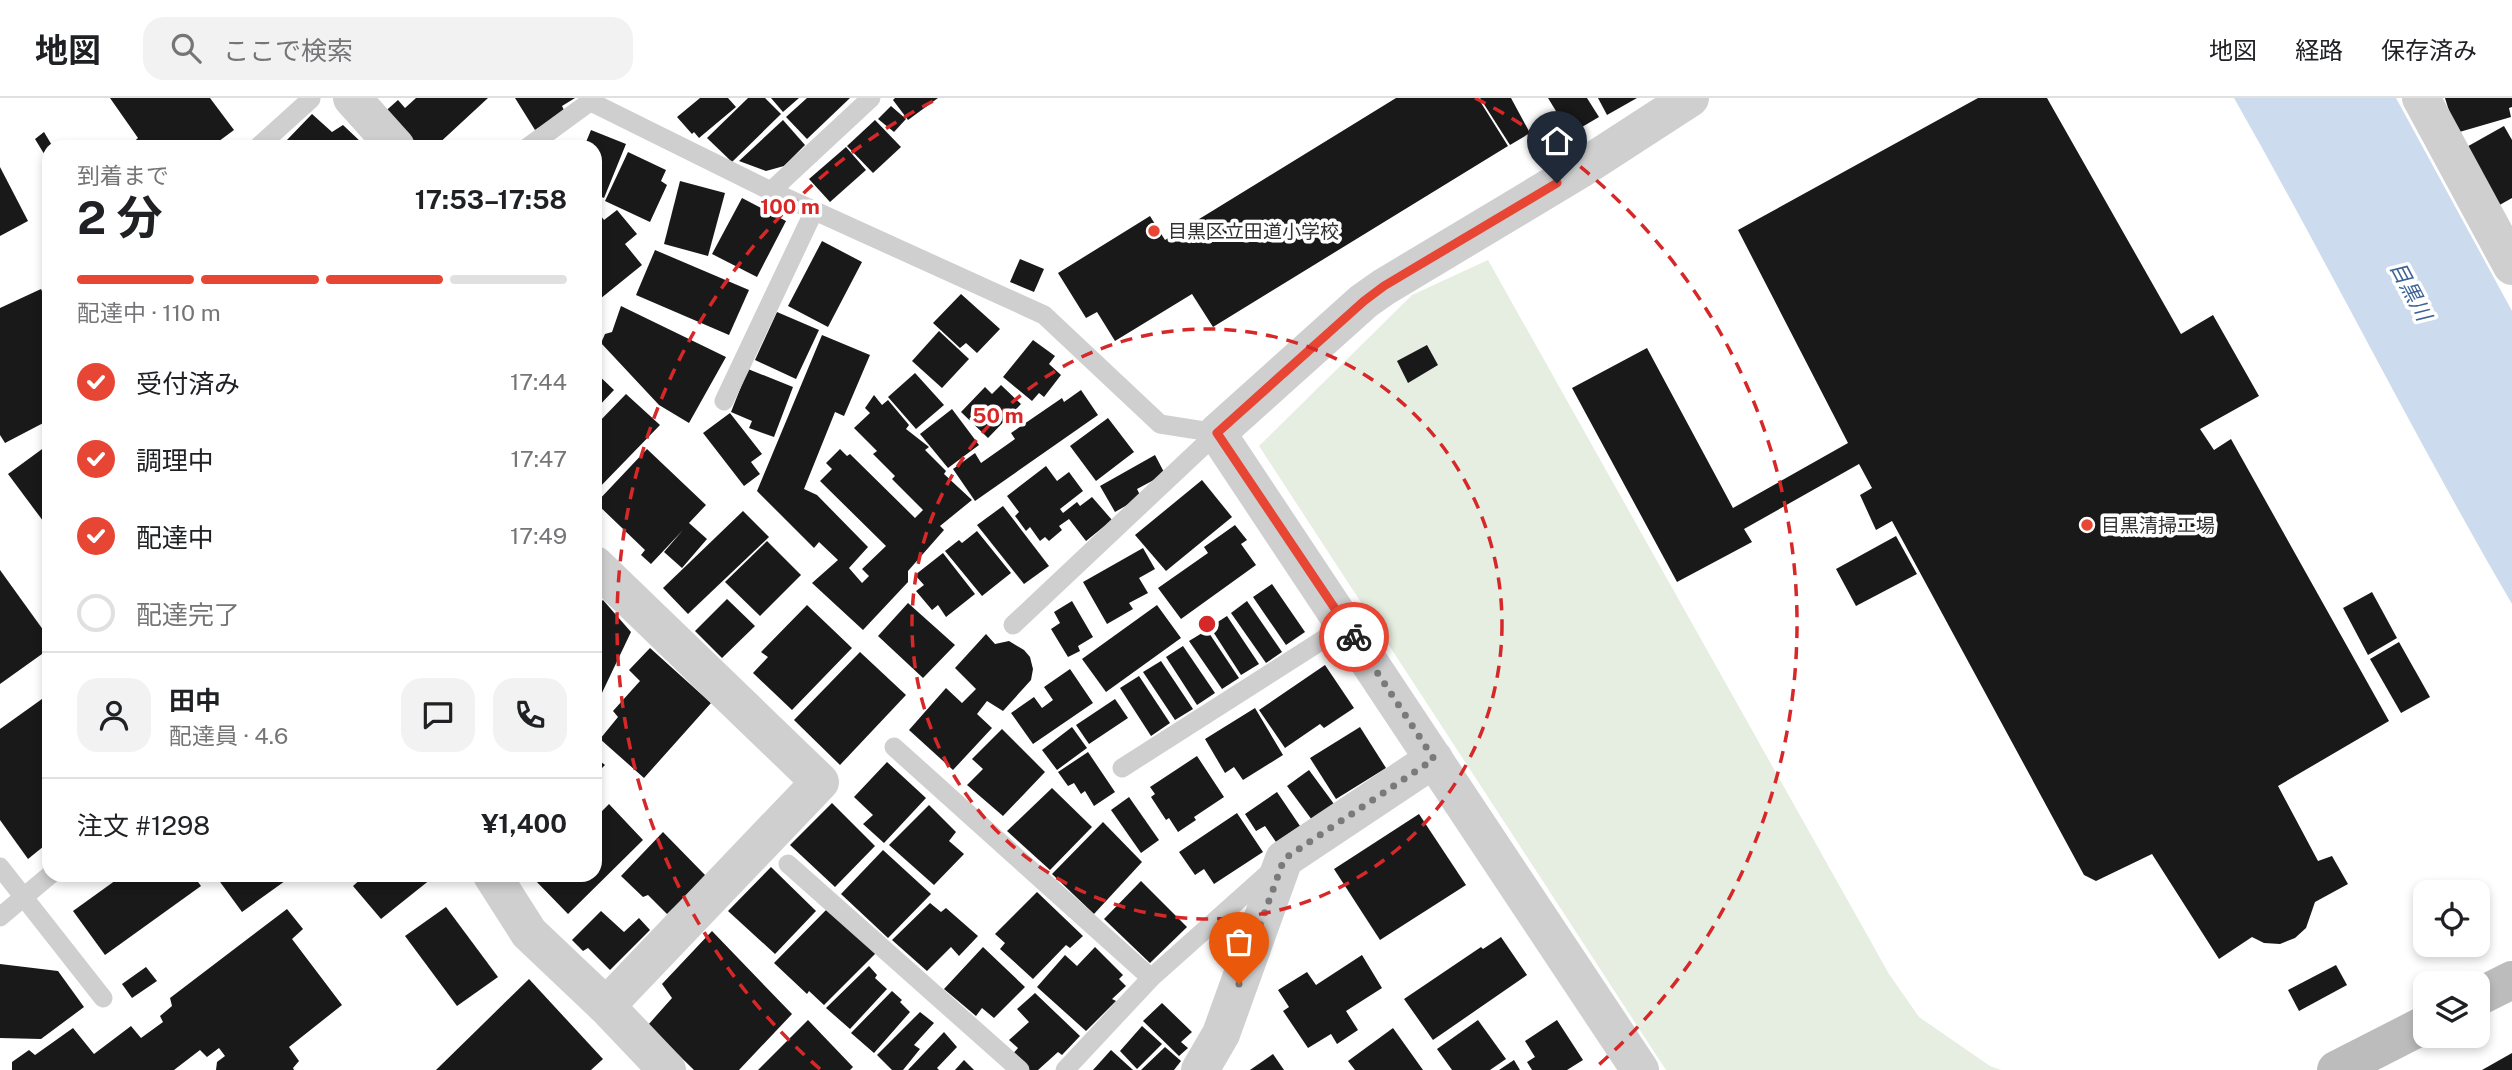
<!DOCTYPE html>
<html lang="ja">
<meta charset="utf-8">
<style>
:root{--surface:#fff;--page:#f2f2f2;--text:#202124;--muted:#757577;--line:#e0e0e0;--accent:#e84634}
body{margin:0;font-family:"Public Sans","Noto Sans JP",sans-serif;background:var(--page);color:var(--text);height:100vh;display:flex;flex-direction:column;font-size:26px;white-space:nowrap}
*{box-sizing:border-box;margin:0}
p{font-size:23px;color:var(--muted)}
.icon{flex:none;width:38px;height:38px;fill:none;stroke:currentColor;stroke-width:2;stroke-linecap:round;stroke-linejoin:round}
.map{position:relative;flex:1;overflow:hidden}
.details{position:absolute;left:42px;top:42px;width:560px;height:742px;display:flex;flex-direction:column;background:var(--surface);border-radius:21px;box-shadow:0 4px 10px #0003}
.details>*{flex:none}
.tools{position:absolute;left:2413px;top:782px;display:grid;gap:14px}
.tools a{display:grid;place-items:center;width:77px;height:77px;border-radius:14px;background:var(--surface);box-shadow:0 4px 10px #0003;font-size:35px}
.pin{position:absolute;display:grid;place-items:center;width:60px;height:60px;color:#fff;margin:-72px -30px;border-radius:50% 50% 50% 0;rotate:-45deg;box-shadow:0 0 7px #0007}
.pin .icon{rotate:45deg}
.courier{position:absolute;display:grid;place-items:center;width:70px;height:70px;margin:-35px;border:5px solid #e84634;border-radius:50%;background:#fff;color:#222;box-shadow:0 2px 9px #0007}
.head em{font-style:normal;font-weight:700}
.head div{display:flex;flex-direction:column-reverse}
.head{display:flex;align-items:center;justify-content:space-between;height:119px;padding:0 35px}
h1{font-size:46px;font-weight:700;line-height:52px}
.bar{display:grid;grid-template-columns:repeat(4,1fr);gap:10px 7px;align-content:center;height:84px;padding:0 35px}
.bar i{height:9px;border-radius:5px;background:var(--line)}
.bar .current{background:var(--accent)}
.bar p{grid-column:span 4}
.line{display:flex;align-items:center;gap:18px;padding:0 35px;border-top:2px solid var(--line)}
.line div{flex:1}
.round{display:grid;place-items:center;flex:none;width:74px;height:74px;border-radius:21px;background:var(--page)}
ol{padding:0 35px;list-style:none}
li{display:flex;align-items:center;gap:21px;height:77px}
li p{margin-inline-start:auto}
li .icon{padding:7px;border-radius:50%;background:var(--accent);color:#fff;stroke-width:4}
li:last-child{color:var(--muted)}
li i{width:38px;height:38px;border:4px solid var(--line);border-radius:50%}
header{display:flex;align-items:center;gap:42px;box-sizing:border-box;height:98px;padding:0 35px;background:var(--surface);border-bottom:2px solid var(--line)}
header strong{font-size:33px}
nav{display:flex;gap:38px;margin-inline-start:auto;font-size:24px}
.search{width:490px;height:63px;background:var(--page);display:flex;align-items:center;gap:18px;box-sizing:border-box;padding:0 24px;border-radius:21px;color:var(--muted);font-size:26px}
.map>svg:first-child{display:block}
.green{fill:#e5eee0}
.water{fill:#ccdbee}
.building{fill:#191919}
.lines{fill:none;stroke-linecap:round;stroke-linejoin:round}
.lane{stroke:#cfcfcf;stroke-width:19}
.street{stroke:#cfcfcf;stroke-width:38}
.secondary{stroke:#bcbcbc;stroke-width:38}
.done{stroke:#7a7a7a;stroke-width:7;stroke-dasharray:0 12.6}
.route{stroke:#e84634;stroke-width:9}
.ring{fill:none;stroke:#d62828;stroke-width:3.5;stroke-dasharray:12 9}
.poi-dot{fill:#e84634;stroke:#fff;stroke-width:2.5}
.labels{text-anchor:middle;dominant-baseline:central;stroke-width:7;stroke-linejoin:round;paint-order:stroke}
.poi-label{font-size:19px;fill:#323232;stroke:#fff;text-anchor:start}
.water-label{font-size:21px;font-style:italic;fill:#3d6496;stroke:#fff}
.centre{fill:#d62828;stroke:#fff;stroke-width:3.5}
.ring-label{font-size:21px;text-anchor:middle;font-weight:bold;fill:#d62828;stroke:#fff;stroke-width:7;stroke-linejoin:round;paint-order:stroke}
</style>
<header>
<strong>地図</strong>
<div class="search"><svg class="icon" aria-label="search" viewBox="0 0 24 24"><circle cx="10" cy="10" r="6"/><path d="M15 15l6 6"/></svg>ここで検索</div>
<nav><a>地図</a><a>経路</a><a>保存済み</a></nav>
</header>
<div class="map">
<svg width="2512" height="972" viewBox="0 0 2512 972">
<rect width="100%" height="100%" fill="#fff"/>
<polygon class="green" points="1488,162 1889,876 1919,919 1990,968 2001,972 1666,972 1259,348 1412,197"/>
<path class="water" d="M2234,0H2396L2512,213V506C2415,340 2329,167 2234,0Z"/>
<g class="building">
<polygon points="110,0 210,0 234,32 211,49 128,49 138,40"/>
<polygon points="416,0 488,0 435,49 407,49 380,18 398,2 405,10"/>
<polygon points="515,0 575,0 562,8 565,14 535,32"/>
<polygon points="700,0 728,0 736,9 699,40 694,34 692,36 677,19"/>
<polygon points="748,0 765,0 781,16 732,64 707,40"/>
<polygon points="771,0 799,0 783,14"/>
<polygon points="807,0 850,0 807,41 786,19"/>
<polygon points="895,0 938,0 908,22 893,2"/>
<polygon points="1396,0 1478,0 1508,48 1213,229 1192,196 1115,243 1097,214 1086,220 1058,175 1150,118 1165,142"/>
<polygon points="1480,0 1511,0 1530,35 1510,47"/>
<polygon points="1548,0 1587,0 1599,19 1570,36"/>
<polygon points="1598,0 1637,0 1607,17"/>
<polygon points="1978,0 2047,0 2181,236 2213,217 2259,298 2200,331 2214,352 2231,341 2389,623 2278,688 2318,763 2332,758 2348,786 2315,804 2306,830 2295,840 2280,846 2264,845 2252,839 2219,861 2152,756 2096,783 2084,777 1892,423 1876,432 1860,397 1872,390 1859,366 1744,431 1752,444 1677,484 1572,290 1647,250 1733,410 1848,345 1738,132"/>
<polygon points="2445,0 2512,0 2512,9 2509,10 2511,19 2456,35"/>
<polygon points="891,8 906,21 894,34 878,21"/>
<polygon points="312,16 332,34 343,27 362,45 358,49 290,49 285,44"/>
<polygon points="783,22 805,47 784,68 766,73 739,63"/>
<polygon points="875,22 901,49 873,75 847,48"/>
<polygon points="2504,28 2512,42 2512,100 2496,109 2463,51"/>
<polygon points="591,32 626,46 604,100 595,96 595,49 584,49"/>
<polygon points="44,34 53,49 49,49 49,64 35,41"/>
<polygon points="846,49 866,72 830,104 809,81"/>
<polygon points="628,54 666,72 661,83 667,87 650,124 605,103"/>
<polygon points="0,69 28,123 0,138"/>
<polygon points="680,83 725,95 708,158 664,146"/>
<polygon points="742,100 786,123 757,179 712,156"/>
<polygon points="595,110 604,122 617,112 637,136 625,146 642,167 595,205"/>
<polygon points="822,143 862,164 828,229 788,208"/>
<polygon points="655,152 749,192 729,237 636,197"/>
<polygon points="1020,161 1044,171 1034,194 1010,184"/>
<polygon points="41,191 49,209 49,322 5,345 0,337 0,210"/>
<polygon points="961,196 1000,231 977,255 966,245 960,250 933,225"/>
<polygon points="621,208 726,259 689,325 659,307 601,245 605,236 612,234"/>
<polygon points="777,214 819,232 796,281 755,262"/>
<polygon points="939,233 969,261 942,290 912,263"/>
<polygon points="822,237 870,257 844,318 835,314 804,391 817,397 868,449 849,470 862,485 869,478 862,471 886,448 820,383 832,371 826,365 840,351 847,358 850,356 915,420 923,412 892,381 895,378 873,356 877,353 854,330 870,315 865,310 874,297 882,307 888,302 909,327 906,331 929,349 925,352 946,373 944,376 972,402 940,428 944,432 908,473 908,484 863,532 812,485 838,462 819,444 814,450 757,393"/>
<polygon points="1033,242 1055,258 1049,266 1061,277 1044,299 1039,295 1032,303 1003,279"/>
<polygon points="1427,247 1438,267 1408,285 1397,263"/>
<polygon points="748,271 793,289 774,339 749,330 752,323 731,314"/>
<polygon points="595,274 614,292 595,312"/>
<polygon points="915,275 944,307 916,331 888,299"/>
<polygon points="1001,287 1021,306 988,340 961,314 985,289 992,296"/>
<polygon points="1081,292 1098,317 975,403 953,371 975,355 981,365 1015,341 1011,335 1062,300 1064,304"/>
<polygon points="626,296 660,327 595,394 595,345 597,343 595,340 595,328"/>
<polygon points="952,311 979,347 948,370 920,336"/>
<polygon points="730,315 762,356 751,364 760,376 744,388 703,335"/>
<polygon points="1108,320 1134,354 1096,383 1070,348"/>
<polygon points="49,346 49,431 8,376"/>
<polygon points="647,351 706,407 689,425 707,441 682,470 664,454 683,432 651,466 641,457 645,452 596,405"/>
<polygon points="1155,357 1165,376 1137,391 1141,399 1115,414 1100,388"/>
<polygon points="1046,368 1057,383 1069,374 1083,393 1060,411 1063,415 1077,404 1080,408 1092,399 1112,422 1086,443 1069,421 1059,428 1062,432 1049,443 1045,439 1040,443 1030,429 1026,433 1015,418 1019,414 1007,398"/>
<polygon points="1202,382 1232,419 1166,473 1135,437"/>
<polygon points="1003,408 1049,468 1024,486 977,427"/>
<polygon points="743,413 769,439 688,516 663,490"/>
<polygon points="1235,427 1247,442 1241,446 1256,467 1181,521 1158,490 1208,455 1204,449"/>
<polygon points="977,433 1011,475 982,498 945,453 959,442 962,445"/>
<polygon points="1896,438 1917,476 1856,508 1836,471"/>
<polygon points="767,443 801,477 760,518 725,484"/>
<polygon points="1143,450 1155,471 1139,480 1148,495 1129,505 1133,511 1107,526 1083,484"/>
<polygon points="943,455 975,496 946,519 938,507 932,512 916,493 924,487 915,477"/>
<polygon points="0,472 49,540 49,551 0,586"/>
<polygon points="1272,486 1305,534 1286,547 1253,499"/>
<polygon points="2372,494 2397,540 2368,557 2343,510"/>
<polygon points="727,501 755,528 722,560 695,533"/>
<polygon points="603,502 631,534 600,599 595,594 595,508"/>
<polygon points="1072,503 1093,539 1078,548 1080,553 1068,559 1051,531 1060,525 1054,514"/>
<polygon points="1247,503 1282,554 1266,565 1231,515"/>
<polygon points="908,505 955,547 923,580 878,538"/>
<polygon points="807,507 852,550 792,612 753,575 768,559 761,554"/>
<polygon points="1157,507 1181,540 1106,594 1082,561"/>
<polygon points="1227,518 1259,566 1241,577 1210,529"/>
<polygon points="1207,532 1239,580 1222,591 1189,543"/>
<polygon points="986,536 995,546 1009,543 1024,552 1030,559 1033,571 1031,582 1003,613 987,603 977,616 992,630 953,672 909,632 946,590 962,605 976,591 955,570"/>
<polygon points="2399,544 2430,599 2401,615 2370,561"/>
<polygon points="1183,548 1215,595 1197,607 1166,559"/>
<polygon points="650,550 711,605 644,680 600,641 618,619 613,613 640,583 629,572"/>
<polygon points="860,554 906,597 840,667 794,622"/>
<polygon points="1161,563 1193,611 1175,622 1143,574"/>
<polygon points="1325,567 1354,610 1324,630 1320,626 1285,650 1259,612"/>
<polygon points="1070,571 1093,605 1033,646 1011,615 1034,599 1042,610 1053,602 1044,589"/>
<polygon points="1139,578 1170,625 1151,638 1120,590"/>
<polygon points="49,596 49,744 28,761 0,722 0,631"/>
<polygon points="1115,601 1128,620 1089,646 1076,627"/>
<polygon points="1255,610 1283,657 1243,682 1234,669 1225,675 1205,641"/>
<polygon points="1072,629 1087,650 1057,672 1042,652"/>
<polygon points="1360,629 1386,670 1336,701 1310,660"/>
<polygon points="1002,631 1045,674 1003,718 967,687 983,671 972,661"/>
<polygon points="1088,654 1115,694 1094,708 1085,693 1081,696 1074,685 1068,688 1058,674"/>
<polygon points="1197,658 1224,699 1194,719 1196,722 1178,734 1169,720 1166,722 1151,699 1155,696 1150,689"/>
<polygon points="595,659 605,667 595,677"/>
<polygon points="887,664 926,700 884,745 863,726 873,717 854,699"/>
<polygon points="1309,672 1334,706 1312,722 1287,688"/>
<polygon points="1052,690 1092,729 1050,772 1007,733"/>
<polygon points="1277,694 1300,728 1276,744 1265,728 1256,733 1245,716"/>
<polygon points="1129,699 1159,742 1141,755 1111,712"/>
<polygon points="832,705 875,748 835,789 790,747"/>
<polygon points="609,706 643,742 568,816 534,781 539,777 595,777 595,720"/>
<polygon points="929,707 956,734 949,743 964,756 934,787 889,747"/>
<polygon points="1237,715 1263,754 1214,786 1204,771 1195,777 1179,754"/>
<polygon points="1419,716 1466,787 1380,842 1334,771"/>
<polygon points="1103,724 1142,764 1094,816 1052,776"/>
<polygon points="663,734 706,778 667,816 648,797 643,799 621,778"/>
<polygon points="883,752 931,796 888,840 841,796"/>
<polygon points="771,769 816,813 775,856 728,813"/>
<polygon points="123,777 193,777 201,788 105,857 73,813"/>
<polygon points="215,777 280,777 285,783 242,814"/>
<polygon points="361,777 436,777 381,821 353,788 363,779"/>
<polygon points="1141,783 1187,829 1150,865 1104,821"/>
<polygon points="1037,794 1083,838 1070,850 1066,847 1033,881 1000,851 1005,845 995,836"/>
<polygon points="930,805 941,814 946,810 978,838 959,858 951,849 927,873 892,842"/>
<polygon points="446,809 498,879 457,908 405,838"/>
<polygon points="287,811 303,831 292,841 342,907 289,949 299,963 293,970 294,972 216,972 217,964 225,958 219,950 207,959 200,952 174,972 12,972 12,964 29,952 35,957 73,930 94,956 131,928 141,940 163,924 160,918 172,908 170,900"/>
<polygon points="827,811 876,855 824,907 809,893 807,896 774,865"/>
<polygon points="601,813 624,834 639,820 650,832 610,872 588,850 583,853 572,842"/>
<polygon points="712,833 792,916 739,972 694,972 648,927 672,900 662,886"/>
<polygon points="1501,839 1527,877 1433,942 1404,901 1481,849 1483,851"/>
<polygon points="983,849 1025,889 994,920 982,910 976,918 944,891"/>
<polygon points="1095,849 1123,877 1119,881 1126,888 1112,901 1116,903 1086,933 1037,889 1065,857 1077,868"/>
<polygon points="1362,857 1382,890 1346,913 1358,932 1337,946 1331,936 1308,950 1283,913 1289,909 1278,892 1307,874 1316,887"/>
<polygon points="0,866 58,873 84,909 41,941 0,940"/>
<polygon points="2336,867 2347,887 2299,913 2288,892"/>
<polygon points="869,868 877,877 875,880 887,891 850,931 826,910"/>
<polygon points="146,869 157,883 132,900 122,886"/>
<polygon points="529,881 603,961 591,972 436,972"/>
<polygon points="892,893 902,902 900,904 910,914 874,955 851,935"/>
<polygon points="1035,895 1080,938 1062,957 1058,954 1038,972 1025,972 1010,959 1018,950 1009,942 1029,924 1017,911"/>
<polygon points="1162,905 1192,934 1181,944 1188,950 1179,958 1143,923"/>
<polygon points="920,914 934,925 914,947 920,951 903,972 892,972 877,957"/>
<polygon points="808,922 853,969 850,972 758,972"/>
<polygon points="1478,922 1506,961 1490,972 1452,972 1437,951"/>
<polygon points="1557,922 1583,962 1567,972 1532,972 1527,964 1535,959 1525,943"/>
<polygon points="1142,928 1162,946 1137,971 1120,953"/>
<polygon points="1393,930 1423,972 1355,972 1348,963"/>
<polygon points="944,934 957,949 937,970 939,972 908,972"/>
<polygon points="1165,949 1181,963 1174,972 1141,972"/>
<polygon points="1111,952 1133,972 1093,972"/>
<polygon points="2512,955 2512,972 2482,972"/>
<polygon points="1273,956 1284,972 1250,972"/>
<polygon points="964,962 974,972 955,972"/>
<polygon points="1514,962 1520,972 1499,972"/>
</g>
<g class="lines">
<g class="lane">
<polyline points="591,4 771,93 1044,217 1160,326 1217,335"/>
<polyline points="258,49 311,1"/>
<polyline points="528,49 595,0"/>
<polyline points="771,93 871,0"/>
<polyline points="724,303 814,113"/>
<polyline points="1013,527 1217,335"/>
<polyline points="894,649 1151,880"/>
<polyline points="1122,670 1346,527"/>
<polyline points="788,766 1020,972"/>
<polyline points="0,769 103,900"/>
<polyline points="0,819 50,777"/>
<polyline points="1065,972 1151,880 1273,771"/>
</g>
<g class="street">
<polyline points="352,0 396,49"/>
<polyline points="2421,0 2512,168"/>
<polyline points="595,467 820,684 606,908"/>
<polyline points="492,777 529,835 606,908 667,972"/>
<polyline points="1200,972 1221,936 1284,761 1434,661"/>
<polyline points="1640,972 1217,335 1364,203 1384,189 1579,72 1690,0"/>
</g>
<g class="secondary">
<polyline points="2478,899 2512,882"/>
<polyline points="2336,972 2426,926"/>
</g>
</g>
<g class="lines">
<polyline class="done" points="1239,886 1284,761 1434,661 1354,539"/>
<polyline class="route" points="1354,539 1217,335 1364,203 1384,188 1557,85"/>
</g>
<g class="ring">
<circle cx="1207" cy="526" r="295"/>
<path d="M820 971A590 590 0 0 1 939 0M1475 0A590 590 0 0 1 1594 971"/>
</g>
<g class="poi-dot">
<circle cx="1154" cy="133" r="7"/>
<circle cx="2087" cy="427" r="7"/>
</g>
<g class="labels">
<g class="poi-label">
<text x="1168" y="133">目黒区立田道小学校</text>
<text x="2101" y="427">目黒清掃工場</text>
</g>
<g class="water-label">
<text transform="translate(2411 193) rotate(62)">目黒川</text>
</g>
</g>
<circle cx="1207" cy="526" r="10" class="centre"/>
<g class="ring-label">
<text x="790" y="116">100 m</text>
<text x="998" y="325">50 m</text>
</g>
</svg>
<div class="tools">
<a><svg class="icon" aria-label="locate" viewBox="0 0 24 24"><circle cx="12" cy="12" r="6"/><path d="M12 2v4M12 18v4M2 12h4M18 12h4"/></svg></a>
<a><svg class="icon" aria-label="layers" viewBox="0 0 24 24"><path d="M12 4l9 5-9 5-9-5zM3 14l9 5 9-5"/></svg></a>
</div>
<div class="pin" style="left:1239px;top:886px;background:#ea580c"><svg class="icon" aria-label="bag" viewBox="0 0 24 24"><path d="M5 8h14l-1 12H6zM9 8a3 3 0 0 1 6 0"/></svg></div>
<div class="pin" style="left:1557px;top:85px;background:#1f2937"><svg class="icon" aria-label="home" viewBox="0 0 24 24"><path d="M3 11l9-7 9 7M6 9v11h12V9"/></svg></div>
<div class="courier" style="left:1354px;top:539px"><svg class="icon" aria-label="bike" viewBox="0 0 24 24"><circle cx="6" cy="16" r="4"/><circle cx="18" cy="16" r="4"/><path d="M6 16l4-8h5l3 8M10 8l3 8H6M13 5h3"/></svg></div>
<section class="details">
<div class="head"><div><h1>2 分</h1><p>到着まで</p></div><em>17:53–17:58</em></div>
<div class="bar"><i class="current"></i><i class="current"></i><i class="current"></i><i></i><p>配達中 · 110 m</p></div>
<ol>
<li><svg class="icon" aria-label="check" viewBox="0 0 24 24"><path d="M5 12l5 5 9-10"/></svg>受付済み<p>17:44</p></li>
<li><svg class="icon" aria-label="check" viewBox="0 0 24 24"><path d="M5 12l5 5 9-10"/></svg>調理中<p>17:47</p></li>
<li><svg class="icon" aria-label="check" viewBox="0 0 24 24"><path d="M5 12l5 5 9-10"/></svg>配達中<p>17:49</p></li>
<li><i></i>配達完了</li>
</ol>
<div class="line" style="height:126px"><a class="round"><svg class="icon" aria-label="person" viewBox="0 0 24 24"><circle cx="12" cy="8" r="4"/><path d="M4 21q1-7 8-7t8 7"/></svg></a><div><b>田中</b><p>配達員 · 4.6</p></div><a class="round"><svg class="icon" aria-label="chat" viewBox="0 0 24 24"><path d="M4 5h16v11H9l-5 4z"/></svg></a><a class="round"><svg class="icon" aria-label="phone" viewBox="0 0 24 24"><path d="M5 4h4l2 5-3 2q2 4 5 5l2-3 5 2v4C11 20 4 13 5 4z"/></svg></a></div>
<div class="line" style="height:91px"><div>注文 #1298</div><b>¥1,400</b></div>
</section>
</div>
